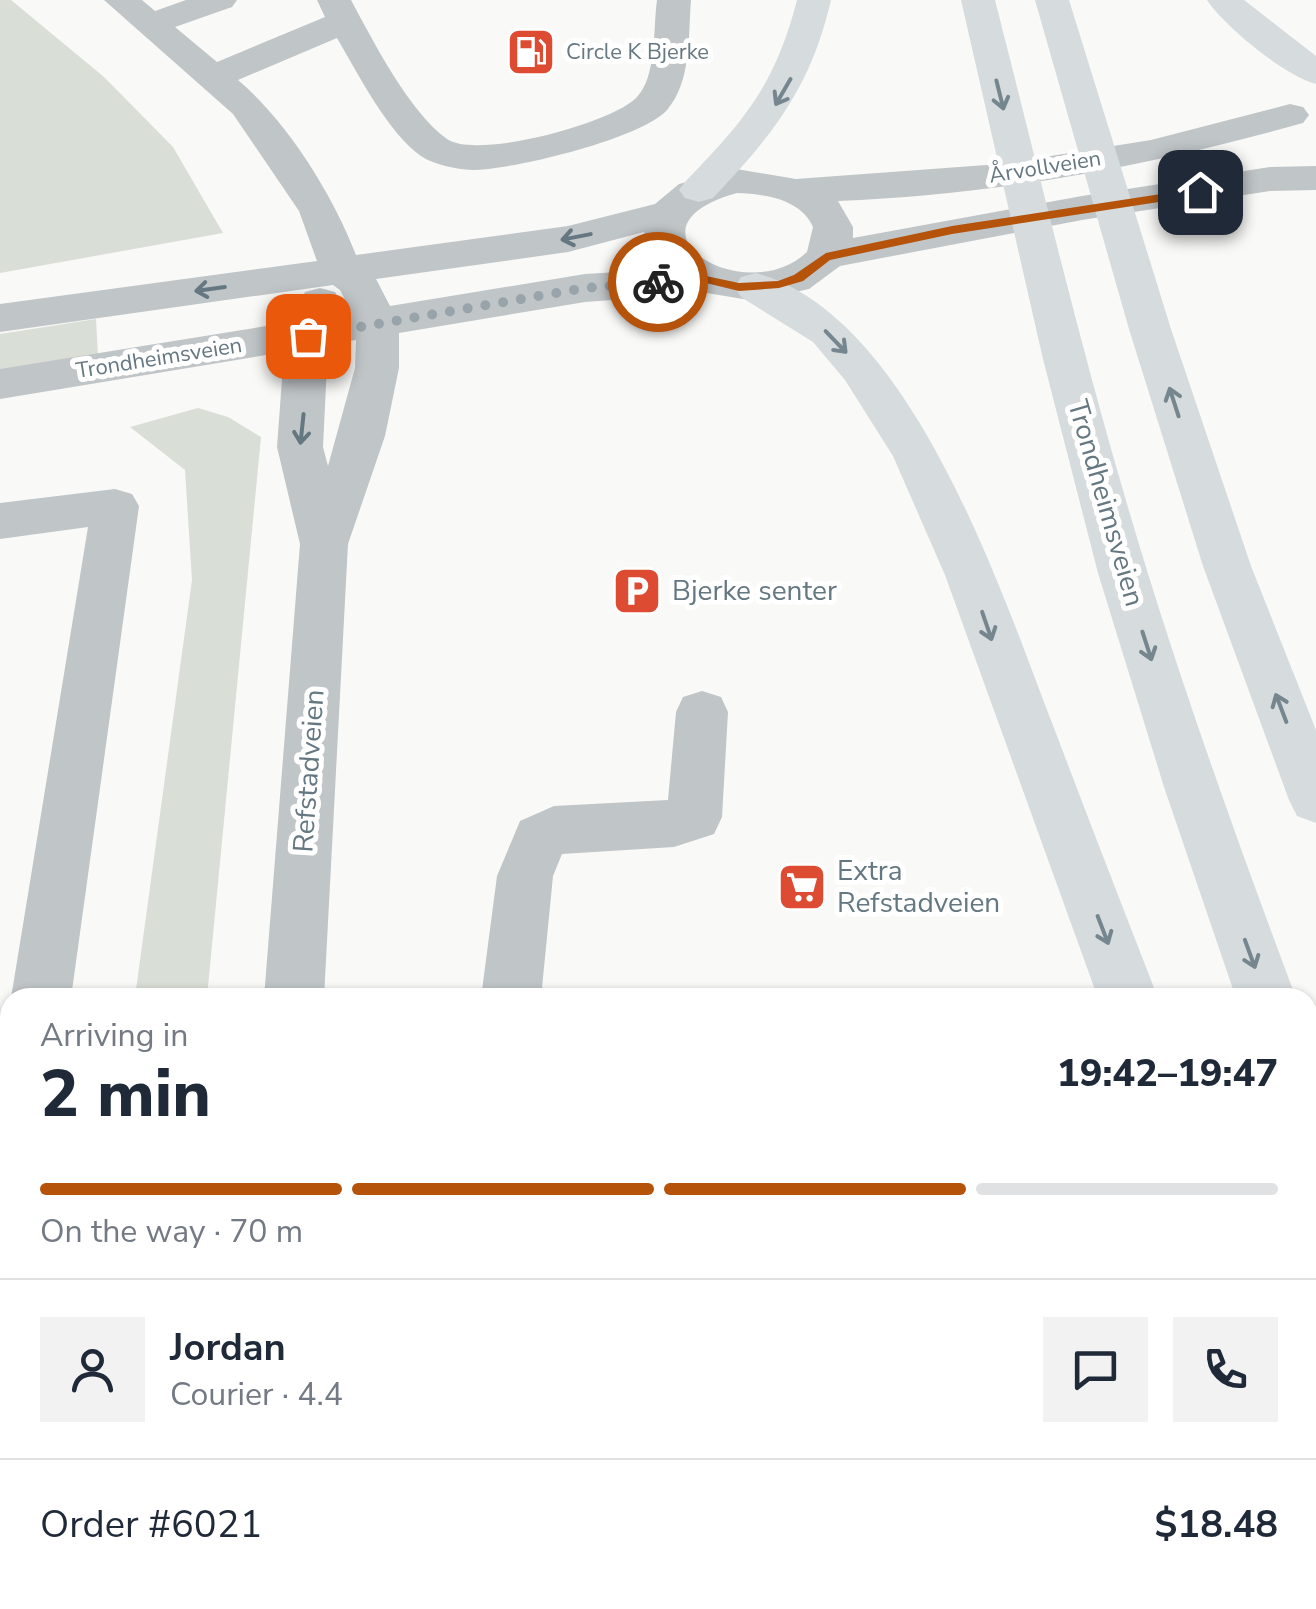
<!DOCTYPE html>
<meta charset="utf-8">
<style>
:root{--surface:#fff;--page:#f2f2f3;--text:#1f2937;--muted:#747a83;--line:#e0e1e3;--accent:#b45309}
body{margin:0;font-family:"Nunito Sans",sans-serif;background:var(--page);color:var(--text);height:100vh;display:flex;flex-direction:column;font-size:38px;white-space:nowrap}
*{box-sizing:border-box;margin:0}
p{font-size:32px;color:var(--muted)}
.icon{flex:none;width:55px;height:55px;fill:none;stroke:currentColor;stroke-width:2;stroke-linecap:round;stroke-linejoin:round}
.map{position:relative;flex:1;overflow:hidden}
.drawer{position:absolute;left:0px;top:988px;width:1318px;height:622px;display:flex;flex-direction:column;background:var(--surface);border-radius:30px 30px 0 0;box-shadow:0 2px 8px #0004}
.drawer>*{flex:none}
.pin{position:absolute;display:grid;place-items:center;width:85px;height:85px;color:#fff;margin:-42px;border-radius:20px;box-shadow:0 5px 15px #0006}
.courier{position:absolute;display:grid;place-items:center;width:100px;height:100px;margin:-50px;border:8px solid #b45309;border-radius:50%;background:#fff;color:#222;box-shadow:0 2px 12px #0007}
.summary em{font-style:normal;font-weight:800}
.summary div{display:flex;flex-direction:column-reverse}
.summary{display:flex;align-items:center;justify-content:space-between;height:170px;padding:0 40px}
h1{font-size:65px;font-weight:800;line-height:75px}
.bar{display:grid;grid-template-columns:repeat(4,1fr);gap:15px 10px;align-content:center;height:120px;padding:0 40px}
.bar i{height:12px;border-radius:8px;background:var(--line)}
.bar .active{background:var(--accent)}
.bar p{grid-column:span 4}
.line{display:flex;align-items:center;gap:25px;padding:0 40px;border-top:2px solid var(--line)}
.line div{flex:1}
.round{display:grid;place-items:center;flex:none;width:105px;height:105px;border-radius:0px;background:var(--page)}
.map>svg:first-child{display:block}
.green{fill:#d9ded6}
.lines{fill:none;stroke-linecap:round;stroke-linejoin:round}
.minor{fill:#c0c5c8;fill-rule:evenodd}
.highway{fill:#d6dbde;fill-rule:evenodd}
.oneway{stroke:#76868e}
.oneway2{stroke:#657780}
.route{fill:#b45309}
.done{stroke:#99a4aa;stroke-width:10;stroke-dasharray:0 18}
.labels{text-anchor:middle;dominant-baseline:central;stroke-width:10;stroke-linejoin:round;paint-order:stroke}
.far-poi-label{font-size:22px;fill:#657780;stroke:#fff;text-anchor:start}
.far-street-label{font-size:22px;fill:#657780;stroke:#fff}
.street-label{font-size:28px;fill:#657780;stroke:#fff}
.poi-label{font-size:28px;fill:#657780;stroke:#fff;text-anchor:start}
</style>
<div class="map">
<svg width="1316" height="1609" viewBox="0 0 1316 1609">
<rect width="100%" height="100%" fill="#f9f9f7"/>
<g class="green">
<polygon points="0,0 11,0 104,77 173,147 223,233 0,273"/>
<polygon points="96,319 98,356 0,371 0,334"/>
<polygon points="198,408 228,417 261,437 207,997 135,997 192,580 185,470 130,427"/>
</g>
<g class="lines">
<g class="minor">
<path d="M104,0H142L155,11L186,0H237L232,7L175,27L217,62L325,17L317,0H351C373,41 410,113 447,139C477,160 613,123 637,97C657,76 653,28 657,0H691C688,35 692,81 667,110C641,139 512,170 472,170C456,169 434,165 421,156C388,133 357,72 337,38L238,80C287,121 333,195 356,255L568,226L655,204L679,184L736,169L796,179L1000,164L1151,140L1290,104L1303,107L1309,115L1303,123C1150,166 997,195 838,201L853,227V238L1082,196L1270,167L1316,166V190L1270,191L1082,220L840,266L809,289L755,301L707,293L585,302L399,333V368L385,436L348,544L324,998H264L300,544L277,447L284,352L0,399V369L291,322L305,292L320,288L335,292L341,302L336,315L351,312L340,290L333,285L0,332V304L317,261L299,211L233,114ZM737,193C764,194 801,199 813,227L807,252C745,311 612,228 737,193ZM644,232L651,253L665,269L585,274L390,306L376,279L568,252ZM356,340L355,368L328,466L323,447L328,344Z"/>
<polygon points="115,489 132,494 139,506 71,998 11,998 88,527 0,539 0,503"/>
<polygon points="702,691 721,697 728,712 722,817 714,834 674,847 562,854 553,876 541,998 481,998 497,876 520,821 554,806 668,800 676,712 683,697"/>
<polygon points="10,1170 10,1298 0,1302 0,1175"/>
<polygon points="216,1600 292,1600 291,1609 215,1609"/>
<polygon points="475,1600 551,1600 551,1608 476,1609"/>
<rect x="1038" y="1600" width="76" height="9"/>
</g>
<g class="highway">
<path d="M797,0H831C811,87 773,135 713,198L699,202L685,198L679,190L685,182C745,120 775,85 797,0Z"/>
<path d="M961,0H995C1038,168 1078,338 1127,504C1176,671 1235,835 1296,998H1236L1164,787L1098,573L1043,359Z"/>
<polygon points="1035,0 1069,0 1171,329 1251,566 1316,730 1316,823 1297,816 1289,800 1203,566 1129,329"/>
<path d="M1207,0H1244L1316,56V84C1285,76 1225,27 1207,0Z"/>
<path d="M756,273C912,315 1001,592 1054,728C1088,818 1123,908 1158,998H1098L945,575L893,456L845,380L813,342L741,297L735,287L741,277Z"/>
<polygon points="1308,1082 1316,1085 1316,1166 1308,1163"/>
<polygon points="1308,1436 1316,1439 1316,1530 1308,1527"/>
</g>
</g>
<defs><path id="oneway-shaft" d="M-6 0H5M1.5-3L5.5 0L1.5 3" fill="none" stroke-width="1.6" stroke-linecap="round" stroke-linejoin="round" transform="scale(2.5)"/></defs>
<g class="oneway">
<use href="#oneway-shaft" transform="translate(783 92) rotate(120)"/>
<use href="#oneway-shaft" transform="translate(1000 95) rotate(76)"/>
<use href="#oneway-shaft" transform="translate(836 342) rotate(46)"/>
<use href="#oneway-shaft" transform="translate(1174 402) rotate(-108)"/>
<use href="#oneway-shaft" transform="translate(987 626) rotate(71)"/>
<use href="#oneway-shaft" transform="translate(1147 646) rotate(72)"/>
<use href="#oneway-shaft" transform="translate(1281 708) rotate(-111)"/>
<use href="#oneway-shaft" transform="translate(1103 930) rotate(69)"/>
<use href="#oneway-shaft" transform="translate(1250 954) rotate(70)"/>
</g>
<g class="oneway2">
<use href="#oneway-shaft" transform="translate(576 237) rotate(169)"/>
<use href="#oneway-shaft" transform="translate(210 289) rotate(172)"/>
<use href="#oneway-shaft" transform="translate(302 429) rotate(96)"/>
</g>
<polygon class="route" points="1200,188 1204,195 952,234 830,260 803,281 779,288 739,291 706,283 658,286 652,282 658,278 706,276 739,283 778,281 794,275 826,253 952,226"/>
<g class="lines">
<polyline class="done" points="308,336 585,288 658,282"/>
</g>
<defs>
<g id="fuel-square" transform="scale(2.5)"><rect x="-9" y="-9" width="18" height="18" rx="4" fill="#dd4c32" stroke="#fff"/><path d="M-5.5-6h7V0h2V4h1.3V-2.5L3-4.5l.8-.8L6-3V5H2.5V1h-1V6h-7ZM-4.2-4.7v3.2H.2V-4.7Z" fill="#fff"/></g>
<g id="parking-square" transform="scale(2.5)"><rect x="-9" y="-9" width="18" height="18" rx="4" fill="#dd4c32" stroke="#fff"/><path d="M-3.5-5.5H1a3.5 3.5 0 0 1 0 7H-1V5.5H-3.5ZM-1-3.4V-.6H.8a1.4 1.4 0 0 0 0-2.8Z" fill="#fff"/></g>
<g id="supermarket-square" transform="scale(2.5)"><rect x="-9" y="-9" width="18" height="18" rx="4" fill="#dd4c32" stroke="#fff"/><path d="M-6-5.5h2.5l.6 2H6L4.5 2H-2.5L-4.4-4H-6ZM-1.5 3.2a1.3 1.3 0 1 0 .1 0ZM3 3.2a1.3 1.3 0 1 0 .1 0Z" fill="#fff"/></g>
</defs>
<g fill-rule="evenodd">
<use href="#fuel-square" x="531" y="52"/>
<use href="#parking-square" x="637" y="591"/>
<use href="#supermarket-square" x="802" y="887"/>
</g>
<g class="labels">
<g class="far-poi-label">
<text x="566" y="52">Circle K Bjerke</text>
</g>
<g class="far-street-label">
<text transform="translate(1045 167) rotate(-9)">Årvollveien</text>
<text transform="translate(159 358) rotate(-9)">Trondheimsveien</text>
</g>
<g class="street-label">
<text transform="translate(1106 503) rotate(74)">Trondheimsveien</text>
<text transform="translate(309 771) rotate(-86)">Refstadveien</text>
</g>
<g class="poi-label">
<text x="672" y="591">Bjerke senter</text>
<text x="837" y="871">Extra<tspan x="837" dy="32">Refstadveien</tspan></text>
</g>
</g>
</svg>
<div class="pin" style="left:308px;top:336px;background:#ea580c"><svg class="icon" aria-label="bag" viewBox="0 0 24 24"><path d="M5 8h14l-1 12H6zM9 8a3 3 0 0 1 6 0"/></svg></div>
<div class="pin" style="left:1200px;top:192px;background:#1f2937"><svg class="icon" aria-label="home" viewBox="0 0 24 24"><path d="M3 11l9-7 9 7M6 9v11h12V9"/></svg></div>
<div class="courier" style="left:658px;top:282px"><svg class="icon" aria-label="bike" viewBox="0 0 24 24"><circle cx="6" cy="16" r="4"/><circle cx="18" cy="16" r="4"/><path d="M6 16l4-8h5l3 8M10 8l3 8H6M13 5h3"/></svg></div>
<section class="drawer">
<div class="summary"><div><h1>2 min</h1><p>Arriving in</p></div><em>19:42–19:47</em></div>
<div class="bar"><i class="active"></i><i class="active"></i><i class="active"></i><i></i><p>On the way · 70 m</p></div>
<div class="line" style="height:180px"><a class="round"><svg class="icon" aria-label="person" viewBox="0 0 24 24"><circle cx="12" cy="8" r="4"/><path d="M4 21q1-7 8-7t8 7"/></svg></a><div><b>Jordan</b><p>Courier · 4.4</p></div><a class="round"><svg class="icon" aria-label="chat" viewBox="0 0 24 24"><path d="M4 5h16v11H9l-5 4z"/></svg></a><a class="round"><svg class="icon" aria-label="phone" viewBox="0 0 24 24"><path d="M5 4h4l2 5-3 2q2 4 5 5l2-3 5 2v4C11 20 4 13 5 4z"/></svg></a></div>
<div class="line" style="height:130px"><div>Order #6021</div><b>$18.48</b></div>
</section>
</div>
